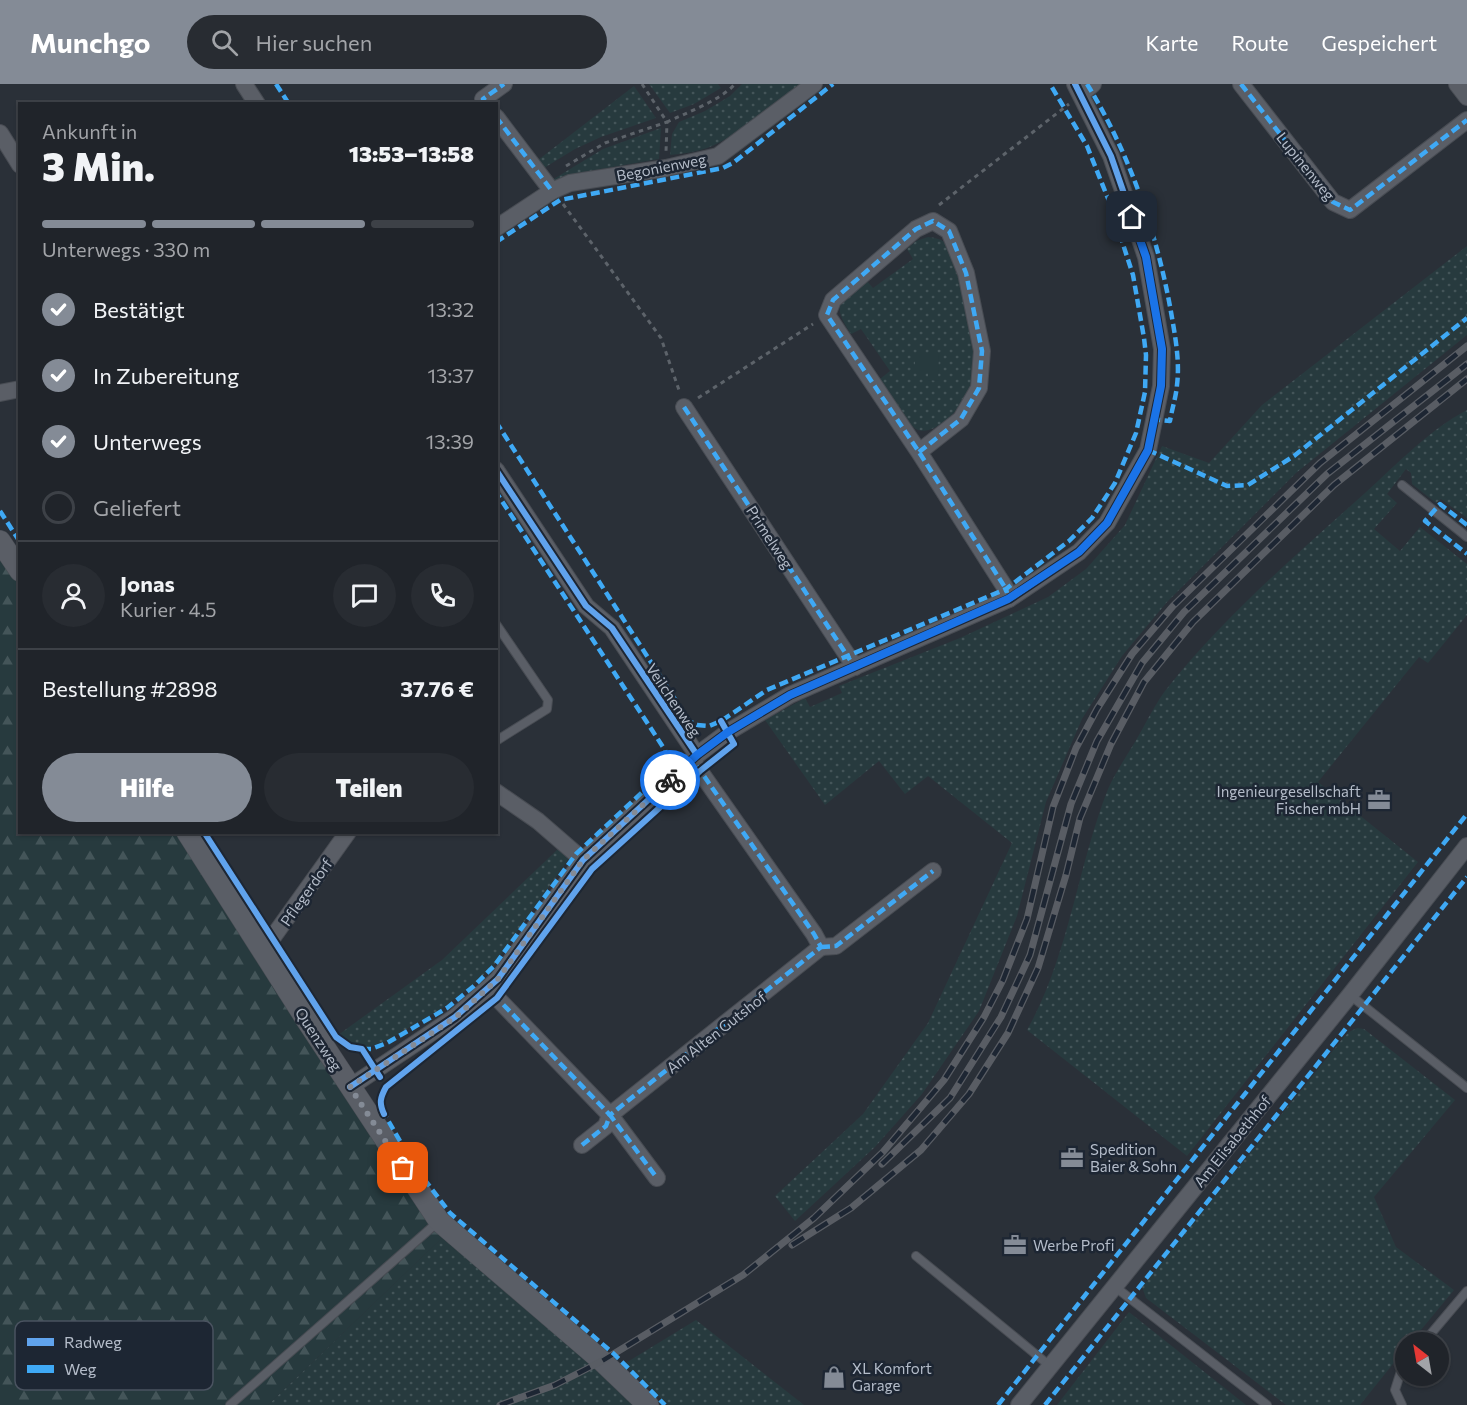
<!DOCTYPE html>
<html lang="de">
<meta charset="utf-8">
<style>
:root{--surface:#20242a;--page:#282c32;--text:#f1f3f6;--muted:#a2a4a8;--line:#3d4147;--accent:#848b96}
body{margin:0;font-family:Commissioner,sans-serif;background:var(--page);color:var(--text);height:100vh;display:flex;flex-direction:column;font-size:22px;white-space:nowrap}
*{box-sizing:border-box;margin:0}
p{font-size:20px;color:var(--muted)}
.icon{flex:none;width:33px;height:33px;fill:none;stroke:currentColor;stroke-width:2;stroke-linecap:round;stroke-linejoin:round}
.map{position:relative;flex:1;overflow:hidden}
.panel{position:absolute;left:18px;top:18px;width:480px;height:732px;display:flex;flex-direction:column;background:var(--surface);border-radius:0px;box-shadow:0 2px 4px #0004,0 0 0 2px var(--line)}
.panel>*{flex:none}
.needle{width:39px;rotate:329deg}
.tools{position:absolute;left:1395px;top:1248px;display:grid;gap:12px}
.tools a{display:grid;place-items:center;width:54px;height:54px;border-radius:50%;background:var(--surface);box-shadow:0 2px 4px #0004,0 0 0 2px var(--line);font-size:30px}
.pin{position:absolute;display:grid;place-items:center;width:51px;height:51px;color:#fff;margin:-26px;border-radius:12px;box-shadow:0 3px 9px #0006}
.courier{position:absolute;display:grid;place-items:center;width:60px;height:60px;margin:-30px;border:4px solid #1a73e8;border-radius:50%;background:#fff;color:#222;box-shadow:0 2px 8px #0007}
.head em{font-style:normal;font-weight:800}
.head div{display:flex;flex-direction:column-reverse}
.head{display:flex;align-items:center;justify-content:space-between;height:102px;padding:0 24px}
h1{font-size:39px;font-weight:800;line-height:45px}
.bar{display:grid;grid-template-columns:repeat(4,1fr);gap:9px 6px;align-content:center;height:72px;padding:0 24px}
.bar i{height:8px;border-radius:4px;background:var(--line)}
.bar .current{background:var(--accent)}
.bar p{grid-column:span 4}
.line{display:flex;align-items:center;gap:15px;padding:0 24px;border-top:2px solid var(--line)}
.line div{flex:1}
.round{display:grid;place-items:center;flex:none;width:63px;height:63px;border-radius:32px;background:var(--page)}
ol{padding:0 24px;list-style:none}
li{display:flex;align-items:center;gap:18px;height:66px}
li p{margin-inline-start:auto}
li .icon{padding:6px;border-radius:50%;background:var(--accent);color:#fff;stroke-width:4}
li:last-child{color:var(--muted)}
li i{width:33px;height:33px;border:3px solid var(--line);border-radius:50%}
.button{display:flex;gap:12px;margin-top:auto;padding:12px 24px}
.button a{flex:1;height:69px;border-radius:36px;background:var(--accent);color:#fff;font-size:24px;font-weight:800;line-height:69px;text-align:center}
.button a+a{background:var(--page);color:var(--text)}
header{display:flex;align-items:center;gap:36px;box-sizing:border-box;height:84px;padding:0 30px;background:var(--accent);color:#fff}
header strong{font-size:28px}
nav{display:flex;gap:33px;margin-inline-start:auto;font-size:21px}
.search{width:420px;height:54px;background:var(--page);display:flex;align-items:center;gap:15px;box-sizing:border-box;padding:0 21px;border-radius:33px;color:var(--muted);font-size:22px}
.map>svg:first-child{display:block}
.grass{fill:url(#grass-dots)}
.forest{fill:url(#forest-firs)}
.park{fill:#273a3e}
.lines{fill:none;stroke-linecap:round;stroke-linejoin:round}
.service-casing{stroke:#484c53;stroke-width:10}
.minor-casing{stroke:#484c53;stroke-width:18}
.tertiary-casing{stroke:#484c53;stroke-width:22}
.path{stroke:#5d636a;stroke-width:3;stroke-dasharray:4.5 4.5;stroke-linecap:butt}
.service{stroke:#5a5e66;stroke-width:8}
.minor{stroke:#5a5e66;stroke-width:16}
.tertiary{stroke:#5a5e66;stroke-width:21}
.rail-casing{stroke:#595d64;stroke-width:7}
.rail{stroke:#1d2633;stroke-width:4.5;stroke-dasharray:14;stroke-linecap:butt}
.quiet{stroke:#3fa9f5;stroke-width:4.5;stroke-dasharray:9 4.5;stroke-linecap:butt}
.cycleway-casing{stroke:#1d2633;stroke-width:10}
.cycleway{stroke:#60a3ed;stroke-width:6}
.done{stroke:#848b96;stroke-width:6;stroke-dasharray:0 10.8}
.route{stroke:#1a73e8;stroke-width:8}
.labels{text-anchor:middle;dominant-baseline:central;stroke-width:5;stroke-linejoin:round;paint-order:stroke}
.street-label{font-size:15px;fill:#b4bcc9;stroke:#1d2633}
.poi-label{font-size:15px;fill:#b4bcc9;stroke:#1d2633;text-anchor:start}
.key{fill:#1d2633;stroke:#4a5360;stroke-width:1.5}
.key-label{font-size:16px;fill:#b4bcc9}
</style>
<header>
<strong>Munchgo</strong>
<div class="search"><svg class="icon" aria-label="search" viewBox="0 0 24 24"><circle cx="10" cy="10" r="6"/><path d="M15 15l6 6"/></svg>Hier suchen</div>
<nav><a>Karte</a><a>Route</a><a>Gespeichert</a></nav>
</header>
<div class="map">
<svg width="1467" height="1321" viewBox="0 0 1467 1321">
<defs>
<pattern id="grass-dots" width="8" height="8" patternUnits="userSpaceOnUse" patternTransform="scale(1.5)"><rect width="8" height="8" fill="#273a3e"/><path d="M2 2h.1M6 6h.1" fill="none" stroke="#445559" stroke-width="1.8" stroke-linecap="round"/></pattern>
<pattern id="forest-firs" width="22" height="20" patternUnits="userSpaceOnUse" patternTransform="scale(1.5)"><rect width="22" height="20" fill="#273a3e"/><path d="M5 1l3.5 6h-7zM16 11l3.5 6h-7z" fill="#445559"/></pattern>
</defs>
<rect width="100%" height="100%" fill="#2a3038"/>
<g class="grass">
<polygon points="649,0 718,0 721,4 694,20 670,29"/>
<path d="M742,0H801C778,19 734,54 707,64C695,68 682,70 670,71L672,50L679,38L705,27L730,12Z"/>
<polygon points="634,2 656,34 601,53 575,65 544,84 538,76"/>
<polygon points="661,44 659,75 572,90 554,98 552,96 603,65"/>
<path d="M928,153C936,154 943,155 948,162C952,168 953,177 955,184C967,218 978,256 973,292C971,309 957,328 944,338C937,343 927,349 918,346C907,342 888,306 880,295L890,287L861,245L851,250C830,218 840,218 867,197L873,204L913,175L907,165L916,157Z"/>
<polygon points="1467,162 1467,251 1296,389 1167,518 1122,572 1082,635 1046,718 1017,832 979,927 922,1010 875,1063 795,1137 775,1112 863,1030 928,939 1012,759 928,692 905,710 879,677 825,721 765,636 805,614 810,623 842,609 839,602 960,554 1048,513 1086,485 1125,441 1162,362 1209,379 1262,321"/>
<path d="M1467,326V434L1441,415L1436,419L1412,400L1411,389L1406,385L1387,410L1397,419L1374,445L1400,467L1420,443L1467,480V531L1428,579L1419,573L1318,698L1418,778L1187,1072L1027,946C1069,872 1077,784 1108,705C1115,689 1126,673 1135,658C1145,641 1154,622 1165,607C1224,532 1295,472 1365,409C1397,380 1429,346 1467,326Z"/>
<polygon points="558,765 570,773 493,882 474,900 441,925 386,957 368,963 350,960 338,951 442,876"/>
<polygon points="1357,944 1364,945 1455,1016 1374,1113 1396,1163 1454,1206 1411,1258 1406,1258 1405,1265 1360,1321 1286,1321 1146,1214 1142,1203 1344,953 1349,948"/>
<polygon points="445,1151 634,1318 631,1321 268,1321"/>
<polygon points="1129,1228 1246,1321 1057,1321"/>
<polygon points="696,1236 804,1321 668,1321 624,1280"/>
</g>
<polygon class="forest" points="0,472 19,502 20,748 178,749 445,1151 268,1321 0,1321"/>
<polygon class="park" points="915,269 939,269 938,297 928,296 928,288 915,288"/>
<g class="lines">
<g class="service-casing">
<g id="service">
<polyline points="1402,401 1467,453"/>
<polyline points="496,540 548,616 547,625 496,657"/>
<polyline points="1350,911 1467,1004"/>
<polyline points="916,1172 1050,1282"/>
<polyline points="1114,1202 1267,1321"/>
<polyline points="1424,1258 1467,1207"/>
<polyline points="230,1321 439,1137"/>
<polyline points="1402,1321 1395,1306 1402,1284 1406,1280"/>
</g>
</g>
<g class="minor-casing">
<g id="minor">
<polyline points="244,0 257,20"/>
<polyline points="1241,0 1333,118 1350,126 1467,36"/>
<polyline points="1457,0 1467,13"/>
<polyline points="1081,10 1093,0"/>
<polyline points="486,20 483,15 504,0"/>
<polyline points="496,33 552,107"/>
<polyline points="0,49 20,81"/>
<polyline points="496,144 552,107 570,99 666,84 718,72 814,0"/>
<polyline points="0,309 20,305"/>
<polyline points="684,323 855,583"/>
<polyline points="919,368 961,335 979,304 982,267 966,189 949,147 933,137 916,145 833,216 827,231 919,368 1006,505 1009,515"/>
<polyline points="496,386 586,522 612,544 697,671"/>
<polyline points="496,708 538,737 583,776"/>
<polyline points="821,863 836,862 933,787"/>
<polyline points="263,867 348,748"/>
<polyline points="487,905 497,914 610,1031 821,863 814,850 692,676"/>
<polyline points="350,1003 455,933 498,895 583,776 697,671 728,648 790,611 1009,515 1079,468 1107,439 1148,366 1161,302 1162,265 1146,173 1111,72 1075,0"/>
<polyline points="582,1061 606,1042 610,1031 657,1094"/>
<polyline points="1019,1321 1350,911 1467,762"/>
</g>
</g>
<g class="tertiary-casing">
<g id="tertiary">
<polyline points="0,457 20,487"/>
<polyline points="187,748 306,935 439,1137 602,1277 648,1321"/>
</g>
</g>
<g class="path">
<path d="M642,0L667,38C686,29 721,16 735,0"/>
<polyline points="566,82 605,59 667,38 666,68"/>
<polyline points="563,120 661,254 680,309"/>
<polyline points="939,121 1069,20"/>
<polyline points="698,314 813,240"/>
</g>
<use href="#service" class="service"/>
<use href="#minor" class="minor"/>
<use href="#tertiary" class="tertiary"/>
<g class="rail-casing">
<g id="rail">
<polyline points="882,1080 950,1014 1001,933 1030,871 1071,720 1097,657 1142,579 1184,528 1327,390 1467,280"/>
<polyline points="792,1161 851,1124 921,1066 969,1010 1008,949 1038,884 1066,791 1080,734 1111,660 1144,598 1193,538 1334,401 1467,295"/>
<polyline points="500,1321 555,1301 602,1277 743,1191 814,1134 883,1068 944,996 984,933 1003,896 1027,835 1053,723 1076,664 1097,625 1132,570 1173,522 1320,379 1467,262"/>
</g>
</g>
<use href="#rail" class="rail"/>
<g class="quiet">
<polyline points="276,0 289,20"/>
<path d="M1087,0C1129,68 1157,149 1171,228C1175,251 1180,277 1177,301C1176,313 1172,325 1170,337L1151,335"/>
<polyline points="1241,0 1333,118 1350,126 1467,36"/>
<polyline points="486,20 483,15 504,0"/>
<polyline points="496,33 552,107"/>
<polyline points="496,158 560,116 723,84 733,79 833,0"/>
<polyline points="684,323 850,576"/>
<polyline points="496,338 689,637 697,641 709,642 721,637 767,606 1006,505 1069,457 1092,434 1115,399 1136,349 1145,308 1146,271 1144,254 1133,191 1109,117 1087,62 1050,0"/>
<polyline points="1148,366 1227,402 1248,401 1294,372 1467,234"/>
<polyline points="919,368 961,335 979,304 982,267 966,189 949,147 933,137 916,145 833,216 827,231 919,368 1006,505 1007,509"/>
<polyline points="0,427 20,458"/>
<polyline points="1467,441 1440,420 1425,437 1467,470"/>
<polyline points="821,863 836,862 933,787"/>
<polyline points="494,911 610,1031 821,863 814,850 697,682"/>
<polyline points="362,965 371,965 387,959 447,924 474,902 494,882 576,770 666,686 668,679 665,666 496,408"/>
<polyline points="382,1026 415,1083 450,1129 614,1270 665,1321"/>
<polyline points="582,1061 606,1042 610,1031 657,1094"/>
<polyline points="998,1321 1467,730"/>
<polyline points="1045,1321 1467,793"/>
</g>
<g class="cycleway-casing">
<g id="cycleway">
<polyline points="496,386 586,522 612,544 697,671"/>
<polyline points="204,748 336,953 350,963 362,965 380,993"/>
<polyline points="350,1003 455,933 498,895 583,776 697,671 728,648 790,611 1009,515 1079,468 1107,439 1148,366 1161,302 1162,265 1146,173 1111,72 1075,0"/>
<path d="M384,1030C379,1019 380,1014 386,1003L497,914L592,785L700,687L734,660L721,637"/>
</g>
</g>
<use href="#cycleway" class="cycleway"/>
</g>
<g class="lines">
<polyline class="done" points="403,1084 350,1003 456,933 498,895 583,776 670,696"/>
<polyline class="route" points="670,696 697,671 728,648 790,611 1008,515 1079,468 1107,439 1148,366 1161,302 1162,265 1146,173 1132,133"/>
</g>
<defs>
<g id="office-bare" transform="scale(1.8)"><path d="M-6-3h4V-5.5h4V-3h4V5H-6ZM-1-4.5V-3h2v-1.5ZM-6 0V1H6V0Z" fill="#848b96" stroke="#1d2633" stroke-width="2.5" paint-order="stroke"/></g>
<g id="shop-bare" transform="scale(1.8)"><path d="M-5-2.5h2.3a2.7 3.5 0 0 1 5.4 0H5L5.5 6h-11ZM-1.5-2.5h3a1.5 2.3 0 0 0-3 0Z" fill="#848b96" stroke="#1d2633" stroke-width="2.5" paint-order="stroke"/></g>
</defs>
<g fill-rule="evenodd">
<use href="#office-bare" x="1379" y="716"/>
<use href="#office-bare" x="1072" y="1074"/>
<use href="#office-bare" x="1015" y="1161"/>
<use href="#shop-bare" x="834" y="1293"/>
</g>
<g class="labels">
<g class="street-label">
<text transform="translate(1306 82) rotate(51)">Lupinenweg</text>
<text transform="translate(661 83) rotate(-11)">Begonienweg</text>
<text transform="translate(770 453) rotate(57)">Primelweg</text>
<text transform="translate(674 616) rotate(56)">Veilchenweg</text>
<text transform="translate(306 808) rotate(-55)">Pflegerdorf</text>
<text transform="translate(716 948) rotate(-38)">Am Alten Gutshof</text>
<text transform="translate(319 955) rotate(57)">Quenzweg</text>
<text transform="translate(1232 1057) rotate(-51)">Am Elisabethhof</text>
</g>
<g class="poi-label">
<text x="1361" y="707" text-anchor="end">Ingenieurgesellschaft<tspan x="1361" dy="17">Fischer mbH</tspan></text>
<text x="1090" y="1065">Spedition<tspan x="1090" dy="17">Baier &amp; Sohn</tspan></text>
<text x="1033" y="1161">Werbe Profi</text>
<text x="852" y="1284">XL Komfort<tspan x="852" dy="17">Garage</tspan></text>
</g>
</g>
<rect x="15" y="1237" width="198" height="69" rx="9" class="key"/>
<rect x="27" y="1254" width="27" height="8" fill="#60a3ed"/>
<rect x="27" y="1281" width="27" height="8" fill="#3fa9f5"/>
<g class="key-label">
<text x="64" y="1264">Radweg</text>
<text x="64" y="1291">Weg</text>
</g>
</svg>
<div class="tools">
<a><svg class="needle" viewBox="-14 -14 28 28"><path d="M0-13l5 13h-10z" fill="#e53935"/><path d="M0 13l5-13h-10z" fill="#a2a4a8"/></svg></a>
</div>
<div class="pin" style="left:403px;top:1084px;background:#ea580c"><svg class="icon" aria-label="bag" viewBox="0 0 24 24"><path d="M5 8h14l-1 12H6zM9 8a3 3 0 0 1 6 0"/></svg></div>
<div class="pin" style="left:1132px;top:133px;background:#1f2937"><svg class="icon" aria-label="home" viewBox="0 0 24 24"><path d="M3 11l9-7 9 7M6 9v11h12V9"/></svg></div>
<div class="courier" style="left:670px;top:696px"><svg class="icon" aria-label="bike" viewBox="0 0 24 24"><circle cx="6" cy="16" r="4"/><circle cx="18" cy="16" r="4"/><path d="M6 16l4-8h5l3 8M10 8l3 8H6M13 5h3"/></svg></div>
<section class="panel">
<div class="head"><div><h1>3 Min.</h1><p>Ankunft in</p></div><em>13:53–13:58</em></div>
<div class="bar"><i class="current"></i><i class="current"></i><i class="current"></i><i></i><p>Unterwegs · 330 m</p></div>
<ol>
<li><svg class="icon" aria-label="check" viewBox="0 0 24 24"><path d="M5 12l5 5 9-10"/></svg>Bestätigt<p>13:32</p></li>
<li><svg class="icon" aria-label="check" viewBox="0 0 24 24"><path d="M5 12l5 5 9-10"/></svg>In Zubereitung<p>13:37</p></li>
<li><svg class="icon" aria-label="check" viewBox="0 0 24 24"><path d="M5 12l5 5 9-10"/></svg>Unterwegs<p>13:39</p></li>
<li><i></i>Geliefert</li>
</ol>
<div class="line" style="height:108px"><a class="round"><svg class="icon" aria-label="person" viewBox="0 0 24 24"><circle cx="12" cy="8" r="4"/><path d="M4 21q1-7 8-7t8 7"/></svg></a><div><b>Jonas</b><p>Kurier · 4.5</p></div><a class="round"><svg class="icon" aria-label="chat" viewBox="0 0 24 24"><path d="M4 5h16v11H9l-5 4z"/></svg></a><a class="round"><svg class="icon" aria-label="phone" viewBox="0 0 24 24"><path d="M5 4h4l2 5-3 2q2 4 5 5l2-3 5 2v4C11 20 4 13 5 4z"/></svg></a></div>
<div class="line" style="height:78px"><div>Bestellung #2898</div><b>37.76 €</b></div>
<div class="button"><a>Hilfe</a><a>Teilen</a></div>
</section>
</div>
